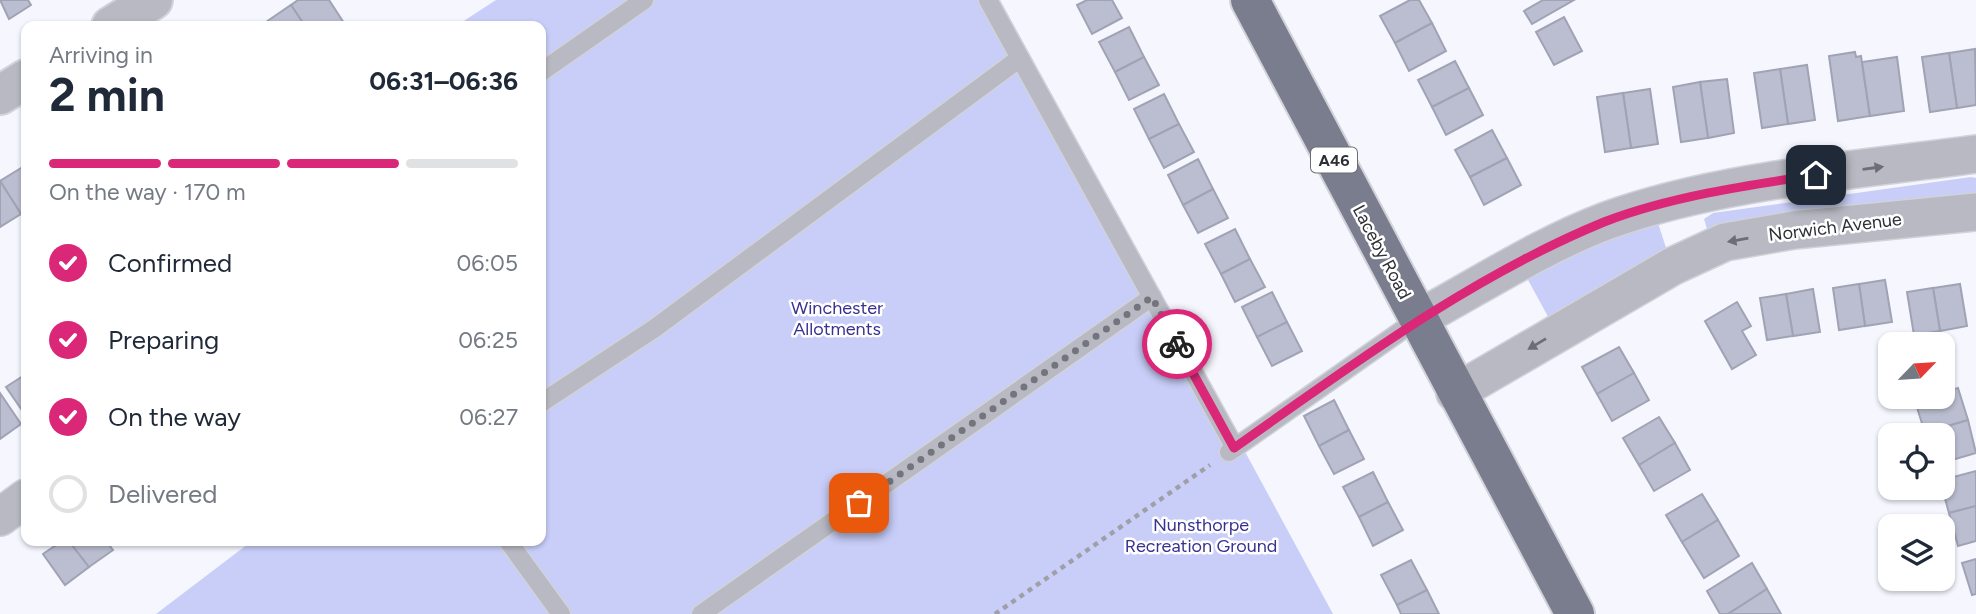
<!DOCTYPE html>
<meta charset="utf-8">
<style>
:root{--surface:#fff;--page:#f6f6f7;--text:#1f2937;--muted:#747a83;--line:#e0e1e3;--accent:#db2777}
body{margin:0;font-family:Figtree,sans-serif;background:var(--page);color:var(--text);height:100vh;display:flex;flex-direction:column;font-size:26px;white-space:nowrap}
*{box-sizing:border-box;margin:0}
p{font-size:23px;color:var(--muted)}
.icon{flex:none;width:38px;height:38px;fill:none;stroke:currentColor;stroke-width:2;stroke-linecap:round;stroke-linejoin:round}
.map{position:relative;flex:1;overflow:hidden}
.details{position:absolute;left:21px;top:21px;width:525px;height:525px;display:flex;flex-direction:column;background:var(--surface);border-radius:14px;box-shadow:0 2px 5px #0004}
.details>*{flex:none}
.needle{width:46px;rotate:65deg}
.buttons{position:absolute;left:1878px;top:332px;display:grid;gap:14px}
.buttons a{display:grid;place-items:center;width:77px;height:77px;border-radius:14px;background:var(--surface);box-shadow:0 2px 5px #0004;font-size:35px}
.pin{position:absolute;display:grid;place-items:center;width:60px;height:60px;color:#fff;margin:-30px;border-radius:14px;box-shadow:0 4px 10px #0006}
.courier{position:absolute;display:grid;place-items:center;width:70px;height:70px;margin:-35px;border:5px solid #db2777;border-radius:50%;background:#fff;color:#222;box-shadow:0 2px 9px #0007}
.summary em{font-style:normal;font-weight:700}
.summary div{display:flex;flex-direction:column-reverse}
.summary{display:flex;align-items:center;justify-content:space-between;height:119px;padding:0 28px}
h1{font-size:46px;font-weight:700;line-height:52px}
.bar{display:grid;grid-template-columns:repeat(4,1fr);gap:10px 7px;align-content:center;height:84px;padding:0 28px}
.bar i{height:9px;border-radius:5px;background:var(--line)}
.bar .current{background:var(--accent)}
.bar p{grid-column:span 4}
ol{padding:0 28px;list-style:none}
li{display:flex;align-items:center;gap:21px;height:77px}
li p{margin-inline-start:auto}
li .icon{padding:7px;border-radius:50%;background:var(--accent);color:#fff;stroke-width:4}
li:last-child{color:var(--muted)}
li i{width:38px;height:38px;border:4px solid var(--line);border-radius:50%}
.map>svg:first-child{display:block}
.green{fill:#c8cef8}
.building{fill:#bbbed0;stroke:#a0a3b4;stroke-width:2}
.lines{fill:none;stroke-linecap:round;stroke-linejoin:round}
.service-casing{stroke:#d1d2da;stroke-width:21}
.minor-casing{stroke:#d1d2da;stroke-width:40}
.tertiary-casing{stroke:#d1d2da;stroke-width:42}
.trunk-casing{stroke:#d1d2da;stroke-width:42}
.path{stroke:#9fa0a7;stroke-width:4.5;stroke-dasharray:5 5;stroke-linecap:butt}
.service{stroke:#b8b9c2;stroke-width:18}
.minor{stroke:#b8b9c2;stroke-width:37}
.tertiary{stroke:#b8b9c2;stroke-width:38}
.trunk{stroke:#7a7d8d;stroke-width:38}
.oneway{fill:#6c6d75}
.done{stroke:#74757c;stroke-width:7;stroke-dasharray:0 12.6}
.route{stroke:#db2777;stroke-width:9}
.labels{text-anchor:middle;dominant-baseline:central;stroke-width:5;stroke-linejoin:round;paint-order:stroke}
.shield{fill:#fff;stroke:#6d6d72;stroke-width:2}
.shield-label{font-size:16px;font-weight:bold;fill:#2e2f36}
.street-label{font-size:18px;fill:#2e2f36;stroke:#fff}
.park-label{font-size:18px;fill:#373291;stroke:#fff}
</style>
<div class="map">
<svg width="1976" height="614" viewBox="0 0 1976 614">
<rect width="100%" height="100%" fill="#f5f6fe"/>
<g class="green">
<polygon points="496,0 1000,0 1333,614 156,614 252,541 541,541 541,26 456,26"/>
<polygon points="1971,177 1976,178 1976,195 1708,232 1704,219 1713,213"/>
<polygon points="1658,223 1668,254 1552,324 1527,278 1591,243"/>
</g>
<g class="building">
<polygon points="0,0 28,0 31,5 9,19"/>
<polygon points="298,0 329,0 344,23 339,26 305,26 291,5"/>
<polygon points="1087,0 1112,0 1122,18 1092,34 1077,5"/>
<polygon points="1410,0 1419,0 1432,23 1395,43 1380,16"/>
<polygon points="1543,0 1574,0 1532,24 1524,11"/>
<polygon points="291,5 305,26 264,26 263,24"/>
<polygon points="1564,17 1582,51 1554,65 1536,32"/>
<polygon points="1432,23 1446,51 1409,71 1395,43"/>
<polygon points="1129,27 1144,57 1115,72 1099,42"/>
<polygon points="1975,49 1976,105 1957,108 1949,53"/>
<polygon points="1855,52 1856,57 1861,56 1870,116 1838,121 1829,56"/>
<polygon points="1949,53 1957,108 1930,112 1922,57"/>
<polygon points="1144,57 1159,85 1129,100 1115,72"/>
<polygon points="1897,57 1904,111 1870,116 1862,62"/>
<polygon points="1455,61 1469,88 1432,107 1418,80"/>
<polygon points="1807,65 1815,120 1788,124 1780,69"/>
<polygon points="1780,69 1788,124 1762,128 1754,73"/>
<polygon points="1727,79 1734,133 1708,138 1700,82"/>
<polygon points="1700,82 1708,138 1681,142 1673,87"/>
<polygon points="1469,88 1483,115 1446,135 1432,107"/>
<polygon points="1650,89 1658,144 1631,148 1623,93"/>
<polygon points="1623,93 1631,148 1605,152 1597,97"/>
<polygon points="1164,94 1179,124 1149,139 1134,109"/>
<polygon points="1179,124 1194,152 1164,168 1149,139"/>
<polygon points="1492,130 1507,158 1470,177 1455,150"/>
<polygon points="1507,158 1521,185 1484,205 1470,177"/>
<polygon points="1198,159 1213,189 1183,205 1168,175"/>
<polygon points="26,165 26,210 21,214 0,181"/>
<polygon points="0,181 21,214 0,227"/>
<polygon points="1213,189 1228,218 1198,233 1183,205"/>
<polygon points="1235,229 1250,259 1221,274 1205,244"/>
<polygon points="1250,259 1265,287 1235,302 1221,274"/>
<polygon points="1885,280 1892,322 1865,326 1859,284"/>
<polygon points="1859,284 1865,326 1839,330 1833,288"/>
<polygon points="1960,284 1967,326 1940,331 1933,288"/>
<polygon points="1933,288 1940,331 1914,335 1907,292"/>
<polygon points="1813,289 1820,332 1793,336 1786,294"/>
<polygon points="1272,292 1287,322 1257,337 1242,307"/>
<polygon points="1786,294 1793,336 1767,340 1760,298"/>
<polygon points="1737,302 1751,326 1742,331 1756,355 1732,369 1705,321"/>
<polygon points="1287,322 1302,351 1272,366 1257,337"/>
<polygon points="1619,347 1634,373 1597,394 1582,367"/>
<polygon points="1634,373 1649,400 1612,421 1597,394"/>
<polygon points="26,374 26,416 6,387"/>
<polygon points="1958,388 1968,420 1925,433 1915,401 1942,397 1942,393"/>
<polygon points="0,393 21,424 0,439"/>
<polygon points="1334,400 1349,430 1319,446 1304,416"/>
<polygon points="1659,417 1675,443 1639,465 1623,438"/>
<polygon points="1968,420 1976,453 1942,463 1942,436 1925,433"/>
<polygon points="1349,430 1364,459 1334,474 1319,446"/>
<polygon points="1675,443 1690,470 1654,491 1639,465"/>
<polygon points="1976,471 1976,506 1949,513 1942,488 1942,480"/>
<polygon points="1373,472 1388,502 1359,517 1343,487"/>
<polygon points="1702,494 1718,520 1682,542 1666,515"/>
<polygon points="1388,502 1403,530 1373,546 1359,517"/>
<polygon points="1976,506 1976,541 1958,546 1949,513"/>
<polygon points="1718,520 1739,556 1704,578 1682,542"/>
<polygon points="62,541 69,541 89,567 65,585 43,554"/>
<polygon points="69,541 106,541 113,550 89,567"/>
<polygon points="1976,559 1976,594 1972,595 1962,563"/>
<polygon points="1411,560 1427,590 1397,605 1381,575"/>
<polygon points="1752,563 1767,589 1728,614 1720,614 1707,591"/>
<polygon points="1767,589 1781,614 1728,614"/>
<polygon points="1427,590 1439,614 1401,614 1397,605"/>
</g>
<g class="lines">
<g class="service-casing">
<g id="service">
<polyline points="988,0 1235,448"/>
<polyline points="541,72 644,0"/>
<polyline points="541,403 655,328 1020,58"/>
<polyline points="1229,452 1418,319"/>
<polyline points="508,541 561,614"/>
<polyline points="701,614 1152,297"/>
</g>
</g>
<g class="minor-casing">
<g id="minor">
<path d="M1418,319C1479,286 1540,246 1606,221C1718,180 1857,170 1976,154"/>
<polyline points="1455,393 1673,266 1725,242 1794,230 1976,212"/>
<polyline points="0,517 26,498"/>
</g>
</g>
<g class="tertiary-casing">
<g id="tertiary">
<polyline points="111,26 153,0"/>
<polyline points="0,95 26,79"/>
</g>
</g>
<g class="trunk-casing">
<polyline id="trunk" points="1250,0 1575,614"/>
</g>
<polyline class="path" points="995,614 1210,465"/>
<use href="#service" class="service"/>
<use href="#minor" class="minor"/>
<use href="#tertiary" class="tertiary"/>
<use href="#trunk" class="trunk"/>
</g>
<defs><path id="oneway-solid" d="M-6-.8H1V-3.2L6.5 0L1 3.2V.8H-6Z" transform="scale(1.75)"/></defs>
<g class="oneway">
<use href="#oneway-solid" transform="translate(1873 168) rotate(-8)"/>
<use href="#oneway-solid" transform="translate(1738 240) rotate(170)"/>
<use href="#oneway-solid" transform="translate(1537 344) rotate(149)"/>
</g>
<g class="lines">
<polyline class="done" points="859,503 1152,297 1177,344"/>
<path class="route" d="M1177,344L1234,448C1352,365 1470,277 1604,222C1668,197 1748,185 1816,175"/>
</g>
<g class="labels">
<rect class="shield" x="1311" y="147.5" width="46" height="25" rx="5"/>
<g class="shield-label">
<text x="1334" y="160">A46</text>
</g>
<g class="street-label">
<text transform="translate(1835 227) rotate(-7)">Norwich Avenue</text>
<text transform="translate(1382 252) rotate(62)">Laceby Road</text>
</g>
<g class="park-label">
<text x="837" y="308">Winchester<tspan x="837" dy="21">Allotments</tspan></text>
<text x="1201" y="525">Nunsthorpe<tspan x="1201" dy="21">Recreation Ground</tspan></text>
</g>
</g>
</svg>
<div class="buttons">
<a><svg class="needle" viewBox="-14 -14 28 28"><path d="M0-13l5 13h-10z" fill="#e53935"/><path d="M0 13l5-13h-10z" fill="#747a83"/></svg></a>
<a><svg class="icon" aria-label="locate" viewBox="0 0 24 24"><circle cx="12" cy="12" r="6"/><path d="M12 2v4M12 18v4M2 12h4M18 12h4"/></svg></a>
<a><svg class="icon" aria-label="layers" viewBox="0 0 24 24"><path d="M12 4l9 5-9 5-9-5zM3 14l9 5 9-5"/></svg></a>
</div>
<div class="pin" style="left:859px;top:503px;background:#ea580c"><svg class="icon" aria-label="bag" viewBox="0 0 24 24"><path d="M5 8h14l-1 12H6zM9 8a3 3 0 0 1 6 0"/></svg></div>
<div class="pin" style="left:1816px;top:175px;background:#1f2937"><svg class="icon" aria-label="home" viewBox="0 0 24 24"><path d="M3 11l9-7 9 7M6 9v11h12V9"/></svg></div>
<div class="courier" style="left:1177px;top:344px"><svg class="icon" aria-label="bike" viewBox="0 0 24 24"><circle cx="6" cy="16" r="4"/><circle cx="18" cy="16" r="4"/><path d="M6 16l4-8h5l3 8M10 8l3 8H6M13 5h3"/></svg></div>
<section class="details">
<div class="summary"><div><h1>2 min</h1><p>Arriving in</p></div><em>06:31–06:36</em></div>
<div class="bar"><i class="current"></i><i class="current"></i><i class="current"></i><i></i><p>On the way · 170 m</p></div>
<ol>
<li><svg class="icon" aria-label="check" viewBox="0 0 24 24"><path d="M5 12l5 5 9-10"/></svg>Confirmed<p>06:05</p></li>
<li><svg class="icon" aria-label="check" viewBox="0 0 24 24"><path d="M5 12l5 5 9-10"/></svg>Preparing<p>06:25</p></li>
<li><svg class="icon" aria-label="check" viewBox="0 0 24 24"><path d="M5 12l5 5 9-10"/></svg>On the way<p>06:27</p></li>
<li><i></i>Delivered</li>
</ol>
</section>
</div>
